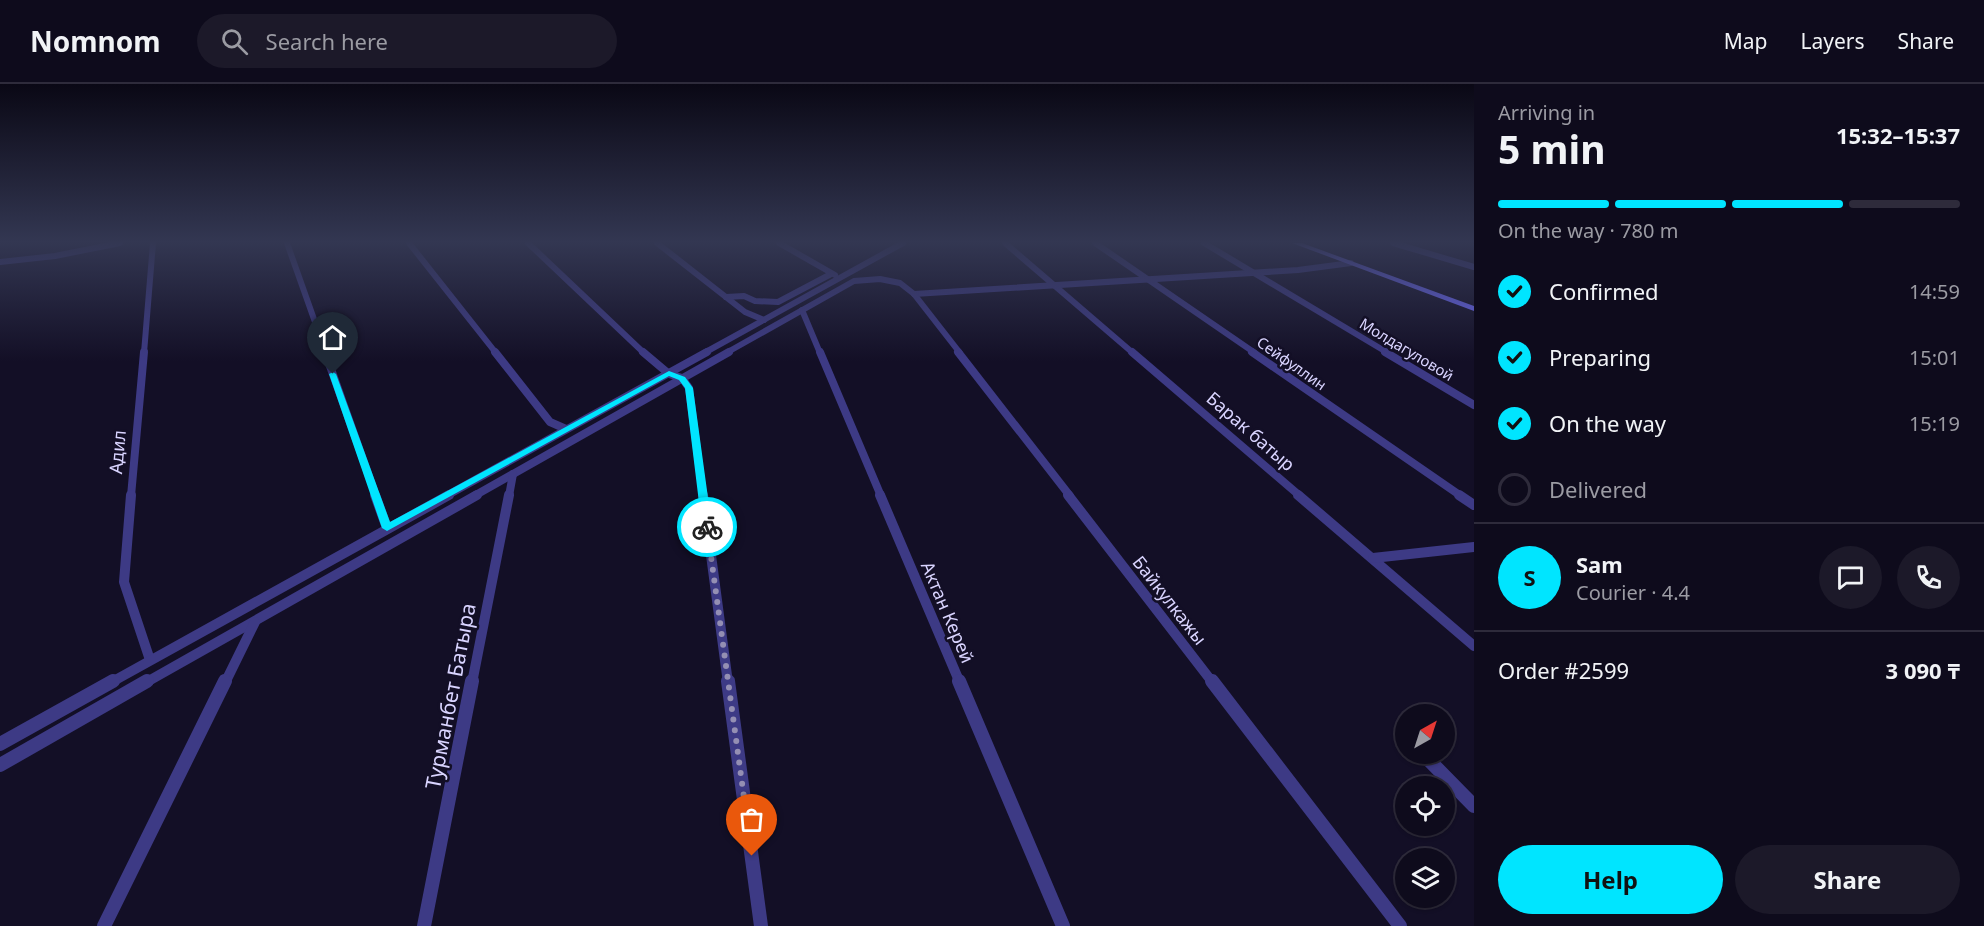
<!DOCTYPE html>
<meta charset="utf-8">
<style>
:root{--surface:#0e0b1c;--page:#1c1929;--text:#f1f3f6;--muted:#9b9ba3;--line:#2e2b3b;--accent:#00e5ff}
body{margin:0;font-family:"Noto Sans",sans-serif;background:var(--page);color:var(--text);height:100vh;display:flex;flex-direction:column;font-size:22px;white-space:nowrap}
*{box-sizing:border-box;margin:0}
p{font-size:20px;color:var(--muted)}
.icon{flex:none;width:33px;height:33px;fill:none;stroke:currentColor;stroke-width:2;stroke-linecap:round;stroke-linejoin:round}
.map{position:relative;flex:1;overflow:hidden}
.side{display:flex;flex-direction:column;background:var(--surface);width:510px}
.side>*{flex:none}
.needle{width:39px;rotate:39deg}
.tools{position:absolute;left:1395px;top:620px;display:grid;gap:12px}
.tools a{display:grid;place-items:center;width:60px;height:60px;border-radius:50%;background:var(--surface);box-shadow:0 2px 4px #0004,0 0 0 2px var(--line);font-size:30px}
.pin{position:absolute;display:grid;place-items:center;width:51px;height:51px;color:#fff;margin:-62px -26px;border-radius:50% 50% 50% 0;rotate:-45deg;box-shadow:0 0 6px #0007}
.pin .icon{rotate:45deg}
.courier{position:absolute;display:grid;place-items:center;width:60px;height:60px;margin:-30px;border:4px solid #00e5ff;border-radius:50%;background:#fff;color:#222;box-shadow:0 2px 8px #0007}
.head em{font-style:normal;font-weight:700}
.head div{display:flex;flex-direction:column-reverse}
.head{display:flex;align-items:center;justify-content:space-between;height:102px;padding:0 24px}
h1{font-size:39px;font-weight:700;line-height:45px}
.bar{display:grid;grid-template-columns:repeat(4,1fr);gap:9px 6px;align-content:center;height:72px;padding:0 24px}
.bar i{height:8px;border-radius:4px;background:var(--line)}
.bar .selected{background:var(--accent)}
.bar p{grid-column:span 4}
.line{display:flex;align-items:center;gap:15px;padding:0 24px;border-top:2px solid var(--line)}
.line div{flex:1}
.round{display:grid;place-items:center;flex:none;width:63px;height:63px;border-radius:32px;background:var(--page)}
ol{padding:0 24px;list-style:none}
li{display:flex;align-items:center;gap:18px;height:66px}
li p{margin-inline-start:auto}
li .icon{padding:6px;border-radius:50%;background:var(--accent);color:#111;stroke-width:4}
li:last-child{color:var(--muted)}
li i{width:33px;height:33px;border:3px solid var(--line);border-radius:50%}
.action{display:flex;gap:12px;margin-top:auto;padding:12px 24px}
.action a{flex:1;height:69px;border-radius:36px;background:var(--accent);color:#111;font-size:24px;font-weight:700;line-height:69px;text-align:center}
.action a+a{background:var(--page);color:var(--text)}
header{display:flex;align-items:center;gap:36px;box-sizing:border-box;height:84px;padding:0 30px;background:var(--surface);border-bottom:2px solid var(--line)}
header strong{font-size:28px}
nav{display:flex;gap:33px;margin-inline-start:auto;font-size:21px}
.search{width:420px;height:54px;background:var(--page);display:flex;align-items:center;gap:15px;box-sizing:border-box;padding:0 21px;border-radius:33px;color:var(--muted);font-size:22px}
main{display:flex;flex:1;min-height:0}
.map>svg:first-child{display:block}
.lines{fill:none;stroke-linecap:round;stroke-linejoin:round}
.street-far3{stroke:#3d3a85;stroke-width:6}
.street-far2{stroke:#3d3a85;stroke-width:8}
.street-far1{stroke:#3d3a85;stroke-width:10}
.street{stroke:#3d3a85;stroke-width:14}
.secondary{fill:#6f6bff;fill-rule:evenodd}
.route{fill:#00e5ff}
.done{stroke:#948fb3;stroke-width:6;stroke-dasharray:0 10.8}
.labels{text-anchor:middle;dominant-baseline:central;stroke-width:5;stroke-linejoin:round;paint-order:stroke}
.far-street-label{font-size:15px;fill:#d9d4ff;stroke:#130f26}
.street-label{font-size:18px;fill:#d9d4ff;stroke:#130f26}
.near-street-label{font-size:21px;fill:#d9d4ff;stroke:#130f26}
</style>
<header>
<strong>Nomnom</strong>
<div class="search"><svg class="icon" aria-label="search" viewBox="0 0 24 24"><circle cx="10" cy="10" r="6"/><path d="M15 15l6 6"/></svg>Search here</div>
<nav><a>Map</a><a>Layers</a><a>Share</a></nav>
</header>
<main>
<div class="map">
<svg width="1474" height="842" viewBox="0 0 1474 842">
<rect width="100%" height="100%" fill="#130f26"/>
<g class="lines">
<g class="street-far3">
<polyline points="287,159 326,269"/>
<polyline points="409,159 496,269"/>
<polyline points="528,159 644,269"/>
<polyline points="657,159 745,228 764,236"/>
<polyline points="779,159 835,191"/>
<polyline points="1005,159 1133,269"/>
<polyline points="1095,159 1255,269"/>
<polyline points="1204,159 1388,269"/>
<polyline points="1393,159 1474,183"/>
<polyline points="0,178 55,172 120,159"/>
<polyline points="914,210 1298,186 1351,179"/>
<polyline points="726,213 744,212 755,217 778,218 831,190"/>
<polyline points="802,226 820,269"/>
<polyline points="144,269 153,159"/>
<polyline points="704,269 903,159"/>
<polyline points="726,269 854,197 880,195 900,199 914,210 960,269"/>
</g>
<g class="street-far2">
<polyline points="325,268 376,412"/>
<polyline points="495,268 550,338 566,345"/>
<polyline points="643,268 669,290 682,294 689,304 703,412"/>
<polyline points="820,268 881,412"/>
<polyline points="958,268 1070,412"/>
<polyline points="1132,268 1300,412"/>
<polyline points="1252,268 1461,412"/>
<polyline points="1385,268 1474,321"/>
<polyline points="131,412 144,268"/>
<polyline points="446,412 707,268"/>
<polyline points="474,412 729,268"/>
<polyline points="509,412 513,390"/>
</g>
<g class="street-far1">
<polyline points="131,411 124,498 150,576"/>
<polyline points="375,411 387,444"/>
<polyline points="703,411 728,599"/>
<polyline points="880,411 960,599"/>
<polyline points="1068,411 1213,599"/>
<polyline points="1298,411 1474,562"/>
<polyline points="1459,411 1474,421"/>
<polyline points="1373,474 1474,463"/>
<polyline points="110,599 449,411"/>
<polyline points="145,599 477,411"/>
<polyline points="225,599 255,538"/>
<polyline points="472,599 509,411"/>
</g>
<g class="street">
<polyline points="728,597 761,842"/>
<polyline points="959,597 1063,842"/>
<polyline points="1212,597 1400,842"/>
<polyline points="0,660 113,597"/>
<polyline points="1422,669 1474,722"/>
<polyline points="0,681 147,597"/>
<polyline points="104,842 225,597"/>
<polyline points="424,842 472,597"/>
</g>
<polygon class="secondary" points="1292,159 1302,159 1474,222 1474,227"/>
</g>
<linearGradient id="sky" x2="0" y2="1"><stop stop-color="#0a0815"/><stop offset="0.57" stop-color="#333752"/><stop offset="1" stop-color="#333752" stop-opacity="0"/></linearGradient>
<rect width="1474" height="277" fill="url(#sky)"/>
<polygon class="route" points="669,287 685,293 693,304 712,443 707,446 702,443 685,304 679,296 669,292 387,447 382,444 329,290 333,288 336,290 390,438"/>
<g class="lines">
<polyline class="done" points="707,443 752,772"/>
</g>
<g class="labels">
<g class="far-street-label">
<text transform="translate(1407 265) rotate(31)">Молдагуловой</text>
<text transform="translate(1292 279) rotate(35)">Сейфуллин</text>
</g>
<g class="street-label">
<text transform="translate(1251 347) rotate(41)">Барак батыр</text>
<text transform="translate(117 368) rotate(-85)">Адил</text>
<text transform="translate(1170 516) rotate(52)">Байкулкажы</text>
<text transform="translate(948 528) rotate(67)">Актан Керей</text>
</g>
<g class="near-street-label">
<text transform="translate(450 612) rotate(-79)">Турманбет Батыра</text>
</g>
</g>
</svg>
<div class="tools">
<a><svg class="needle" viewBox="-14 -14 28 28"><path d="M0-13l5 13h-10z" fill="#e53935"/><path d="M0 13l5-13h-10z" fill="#9b9ba3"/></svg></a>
<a><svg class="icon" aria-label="locate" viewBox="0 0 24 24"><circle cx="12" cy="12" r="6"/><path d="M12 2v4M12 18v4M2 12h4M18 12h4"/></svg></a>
<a><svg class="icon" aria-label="layers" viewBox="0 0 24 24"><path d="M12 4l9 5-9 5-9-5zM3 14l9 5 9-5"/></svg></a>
</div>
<div class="pin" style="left:752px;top:772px;background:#ea580c"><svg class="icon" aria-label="bag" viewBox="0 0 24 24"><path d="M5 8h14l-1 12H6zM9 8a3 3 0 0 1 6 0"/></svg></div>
<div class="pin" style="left:333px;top:290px;background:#1f2937"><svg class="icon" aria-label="home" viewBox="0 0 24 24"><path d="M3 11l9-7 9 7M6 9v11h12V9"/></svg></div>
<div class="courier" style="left:707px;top:443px"><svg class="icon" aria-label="bike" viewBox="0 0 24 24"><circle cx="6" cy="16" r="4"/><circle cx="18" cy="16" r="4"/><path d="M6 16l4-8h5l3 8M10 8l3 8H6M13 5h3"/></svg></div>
</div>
<section class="side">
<div class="head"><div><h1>5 min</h1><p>Arriving in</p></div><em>15:32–15:37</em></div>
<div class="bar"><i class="selected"></i><i class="selected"></i><i class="selected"></i><i></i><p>On the way · 780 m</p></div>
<ol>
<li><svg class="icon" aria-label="check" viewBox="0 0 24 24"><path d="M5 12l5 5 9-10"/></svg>Confirmed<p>14:59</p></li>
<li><svg class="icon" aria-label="check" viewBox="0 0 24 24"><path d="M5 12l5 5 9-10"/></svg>Preparing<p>15:01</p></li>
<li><svg class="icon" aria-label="check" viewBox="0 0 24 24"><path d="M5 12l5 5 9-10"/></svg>On the way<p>15:19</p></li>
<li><i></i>Delivered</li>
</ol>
<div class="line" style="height:108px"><b class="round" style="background:var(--accent);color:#111">S</b><div><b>Sam</b><p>Courier · 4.4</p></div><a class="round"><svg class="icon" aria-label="chat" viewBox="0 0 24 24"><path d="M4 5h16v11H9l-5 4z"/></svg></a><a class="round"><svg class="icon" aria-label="phone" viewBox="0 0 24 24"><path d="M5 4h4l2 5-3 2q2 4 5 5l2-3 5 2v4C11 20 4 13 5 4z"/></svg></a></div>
<div class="line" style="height:78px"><div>Order #2599</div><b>3 090 ₸</b></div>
<div class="action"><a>Help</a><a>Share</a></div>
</section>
</main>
